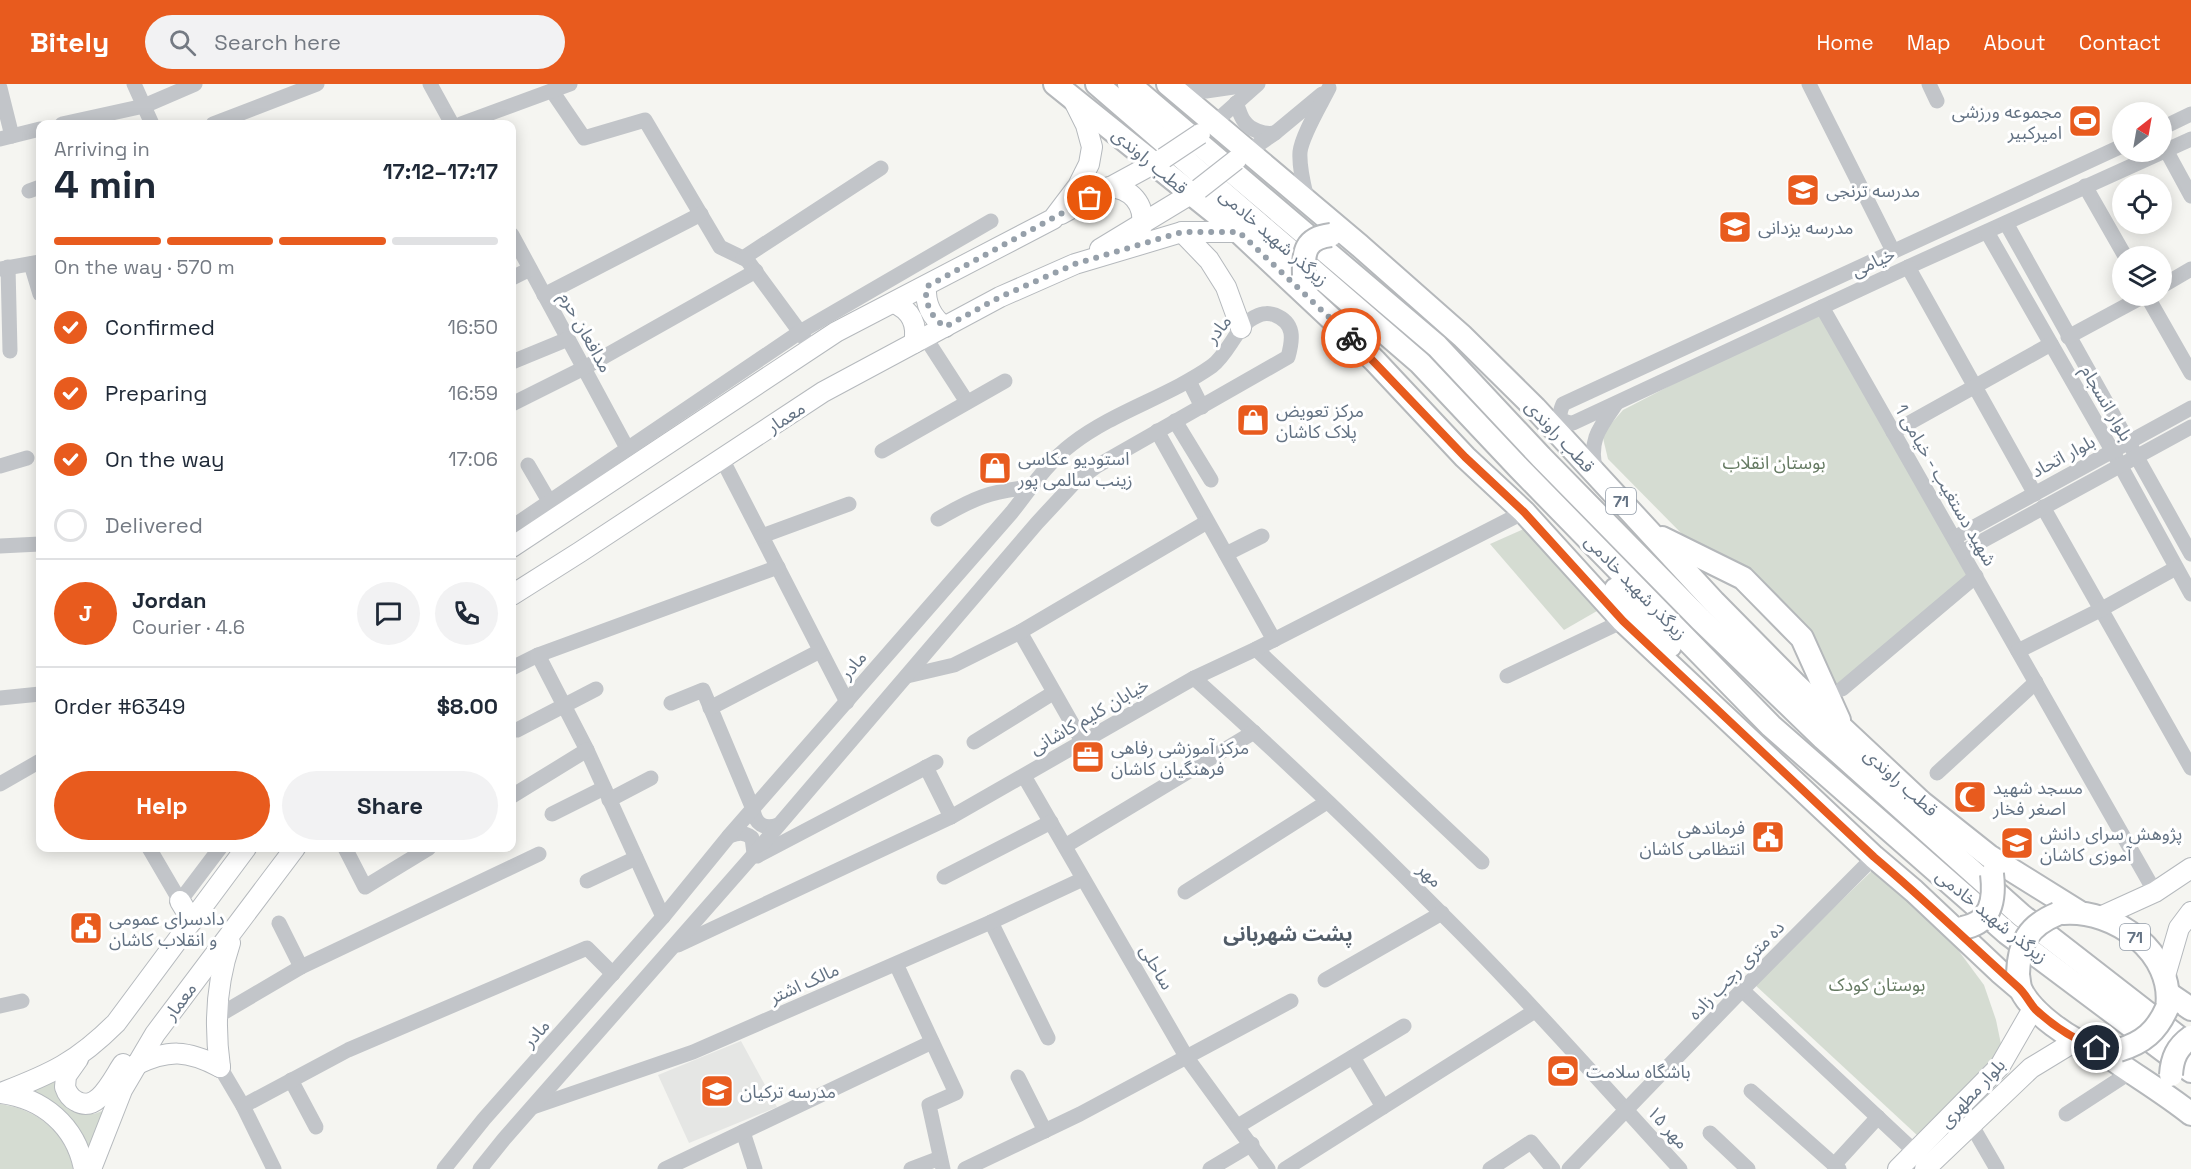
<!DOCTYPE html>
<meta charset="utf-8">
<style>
:root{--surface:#fff;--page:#f2f2f3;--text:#1f2937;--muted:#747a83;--line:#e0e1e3;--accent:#e85b1e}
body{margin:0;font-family:"Space Grotesk","Noto Sans Arabic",sans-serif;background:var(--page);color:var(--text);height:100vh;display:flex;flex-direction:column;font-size:22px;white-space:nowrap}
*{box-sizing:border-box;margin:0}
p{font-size:20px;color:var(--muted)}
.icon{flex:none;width:33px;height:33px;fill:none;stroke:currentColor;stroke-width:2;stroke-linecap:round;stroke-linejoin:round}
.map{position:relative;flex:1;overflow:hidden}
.side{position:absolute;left:36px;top:36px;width:480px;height:732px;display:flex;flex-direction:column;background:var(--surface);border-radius:12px;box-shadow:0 3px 15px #0003}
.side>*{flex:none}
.needle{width:39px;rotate:31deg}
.fabs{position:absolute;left:2112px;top:18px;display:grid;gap:12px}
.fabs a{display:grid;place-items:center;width:60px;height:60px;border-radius:50%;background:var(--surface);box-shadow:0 3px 15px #0003;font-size:30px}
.pin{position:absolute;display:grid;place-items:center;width:51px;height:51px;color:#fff;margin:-26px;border:3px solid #fff;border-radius:50%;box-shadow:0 2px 6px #0007}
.courier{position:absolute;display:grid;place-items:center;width:60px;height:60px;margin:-30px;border:4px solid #e85b1e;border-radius:50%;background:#fff;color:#222;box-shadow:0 2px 8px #0007}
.head em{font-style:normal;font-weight:800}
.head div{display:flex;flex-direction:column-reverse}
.head{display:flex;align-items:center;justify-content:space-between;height:102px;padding:0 18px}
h1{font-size:39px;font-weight:800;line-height:45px}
.bar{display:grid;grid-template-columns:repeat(4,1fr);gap:9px 6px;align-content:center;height:72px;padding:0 18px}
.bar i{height:8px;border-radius:4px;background:var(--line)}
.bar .active{background:var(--accent)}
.bar p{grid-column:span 4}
.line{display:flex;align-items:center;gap:15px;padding:0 18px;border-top:2px solid var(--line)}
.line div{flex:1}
.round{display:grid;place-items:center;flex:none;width:63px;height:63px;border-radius:32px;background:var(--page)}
ol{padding:0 18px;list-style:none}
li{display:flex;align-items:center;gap:18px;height:66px}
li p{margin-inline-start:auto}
li .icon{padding:6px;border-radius:50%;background:var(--accent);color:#fff;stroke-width:4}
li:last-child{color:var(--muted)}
li i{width:33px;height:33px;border:3px solid var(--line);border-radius:50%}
.button{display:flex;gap:12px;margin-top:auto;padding:12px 18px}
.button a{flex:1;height:69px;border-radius:36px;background:var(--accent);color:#fff;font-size:24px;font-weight:800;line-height:69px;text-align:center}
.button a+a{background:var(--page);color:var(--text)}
header{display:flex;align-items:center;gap:36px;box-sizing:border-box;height:84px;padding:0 30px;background:var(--accent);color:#fff}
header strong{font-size:28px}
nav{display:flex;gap:33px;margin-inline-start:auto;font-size:21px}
.search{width:420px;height:54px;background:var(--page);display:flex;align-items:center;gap:15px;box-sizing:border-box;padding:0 21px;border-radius:33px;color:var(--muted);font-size:22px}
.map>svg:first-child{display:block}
.built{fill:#e5e6e4}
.green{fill:#d5dcd2}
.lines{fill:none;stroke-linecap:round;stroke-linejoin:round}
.major-casing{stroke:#b5b9bd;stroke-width:22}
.highway-casing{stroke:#b5b8bb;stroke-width:26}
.minor{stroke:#c2c5c9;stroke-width:15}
.major{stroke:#fff;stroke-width:20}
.highway{stroke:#fff;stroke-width:22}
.major-bridge-casing{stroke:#b5b9bd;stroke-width:22;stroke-linecap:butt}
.highway-bridge-casing{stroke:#b5b8bb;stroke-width:26;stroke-linecap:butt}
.major-bridge{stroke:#fff;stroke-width:20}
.highway-bridge{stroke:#fff;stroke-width:22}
.done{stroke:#96a0aa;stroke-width:6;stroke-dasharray:0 10.8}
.route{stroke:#e85b1e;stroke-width:8}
.labels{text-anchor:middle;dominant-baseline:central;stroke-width:6;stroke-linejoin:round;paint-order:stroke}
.shield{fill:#fff;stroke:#929ca8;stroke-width:1.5}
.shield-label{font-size:16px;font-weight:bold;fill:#637283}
.poi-label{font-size:18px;fill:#637283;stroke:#fff;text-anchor:start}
.street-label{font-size:18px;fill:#637283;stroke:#fff}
.park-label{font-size:18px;fill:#657a62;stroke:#fff}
.neighbourhood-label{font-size:20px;font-weight:bold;fill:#515c68;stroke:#fff}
</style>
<header>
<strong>Bitely</strong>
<div class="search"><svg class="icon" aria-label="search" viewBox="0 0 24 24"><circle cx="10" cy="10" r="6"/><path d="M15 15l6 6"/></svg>Search here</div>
<nav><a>Home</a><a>Map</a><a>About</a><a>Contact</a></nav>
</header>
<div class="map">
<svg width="2191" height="1085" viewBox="0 0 2191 1085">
<rect width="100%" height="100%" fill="#f5f5f1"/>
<polygon class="built" points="741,957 777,1023 689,1059 658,991"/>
<g class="green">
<polygon points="1822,223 1974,501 1838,608 1608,375 1602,350 1623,326"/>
<polygon points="1528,443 1597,527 1564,546 1490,460"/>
<polygon points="1876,783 1944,847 1984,901 1996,936 2002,965 1918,1052 1754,900"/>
<polygon points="67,985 84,1029 94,1030 105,1026 88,1077 20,1007"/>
<path d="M0,1020C36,1025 66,1047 73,1085H0Z"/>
</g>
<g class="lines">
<g class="major-casing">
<g id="major">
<path d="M1109,103C1131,104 1145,120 1142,142"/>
<polyline points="1061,130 1164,74"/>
<polyline points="1182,148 1209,176 1226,203 1241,244"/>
<polyline points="1100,165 1199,105"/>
<path d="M926,203C925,220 931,233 945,243"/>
<path d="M894,219C911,226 918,241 914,259"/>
<polyline points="512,463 836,248 1053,135 1078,102 1089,80 1092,63 1086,41 1073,15"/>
<polyline points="512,511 580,468 823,308 1000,213 1075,180 1182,148 1239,148"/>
<polyline points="180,817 192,837"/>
<polyline points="2100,833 2155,808 2191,784"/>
<polyline points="2165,892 2179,844 2191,828"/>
<path d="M78,975L66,992L65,1003C67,1009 70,1014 76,1017C98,1030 113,994 123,980"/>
<path d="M135,981C169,965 187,966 220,983"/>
<path d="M220,983C214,940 216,900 230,859"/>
<path d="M0,1009C43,1014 76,1042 84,1085"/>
<path d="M1,1009C51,990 77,978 116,939L246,764"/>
<polyline points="91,1085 122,1006 155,950 295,764"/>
<polyline points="1898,1085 2000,982 2034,923"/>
<polyline points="1925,1085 2031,984 2077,956"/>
</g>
</g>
<g class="highway-casing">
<g id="highway">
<polyline points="1055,0 1239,148 1337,240 1375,277 1465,373 1524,428 1623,537 1874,773 1914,807 2000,888 2020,905"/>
<polyline points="1097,0 1420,279 1519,384 1771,642 2007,849 2191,987"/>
<polyline points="1129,0 1437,262 1541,373 1700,535 1823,654 2021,831 2191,963"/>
<polyline points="1168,0 1360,162 1462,252 1535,324 1714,518 1795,600 1921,718 1989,772 2079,828"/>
<polyline points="1662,454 1743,494 1802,554 1839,636"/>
<polyline points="1616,505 1670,562"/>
<path d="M2063,829C2115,825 2175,869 2167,924"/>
<path d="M2018,891C2019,896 2019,902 2021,906C2032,929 2071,957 2095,964C2103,966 2111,965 2119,966"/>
<polyline points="2169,910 2191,925"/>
<path d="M2097,964C2127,987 2161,1006 2191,1030"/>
</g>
</g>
<g class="minor">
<polyline points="134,0 152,40"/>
<polyline points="430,0 452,40"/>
<polyline points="1809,0 1893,167"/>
<polyline points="1929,0 1937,17"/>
<polyline points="0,4 12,52"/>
<polyline points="1174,5 1206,7 1254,0"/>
<polyline points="552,7 584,54 645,36 720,163 747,176 805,255"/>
<path d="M1236,19C1239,25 1240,32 1244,37C1250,46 1264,51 1275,49"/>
<polyline points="1214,39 1258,0"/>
<polyline points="62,40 144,22 195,0"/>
<polyline points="213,40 317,0"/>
<polyline points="461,40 570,0"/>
<polyline points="2162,44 2191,30"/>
<polyline points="0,55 40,45"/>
<path d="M2122,62L1563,320C1558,332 1559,338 1573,339L1908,183L2191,55"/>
<polyline points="2166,66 2191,112"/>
<polyline points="1249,67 1275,49 1322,10"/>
<polyline points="2085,102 2125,172"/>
<polyline points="29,107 40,103"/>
<path d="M1308,119C1304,102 1299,85 1300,68C1302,51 1321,20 1329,4"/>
<polyline points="2006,139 2191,470"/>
<polyline points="1987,148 2113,368 2191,510"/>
<polyline points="512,151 627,364"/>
<polyline points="743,174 881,84"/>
<polyline points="31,180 40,210"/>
<polyline points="8,183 10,267"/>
<polyline points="1908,183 2035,410"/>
<polyline points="0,185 40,178"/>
<polyline points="512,194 530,185"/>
<polyline points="2162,202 2191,185"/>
<polyline points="544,211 701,130"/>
<polyline points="2147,212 2191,289"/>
<polyline points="1822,223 2155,808"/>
<polyline points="925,253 967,318"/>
<polyline points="2068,253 2144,212"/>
<polyline points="512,278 568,255"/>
<polyline points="1189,297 1202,323"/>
<polyline points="512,320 584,284 756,187"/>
<polyline points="1175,337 1211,396"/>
<polyline points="1157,347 1274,556"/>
<polyline points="1893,348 2051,260"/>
<polyline points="882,367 1005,297"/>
<polyline points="722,375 847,618"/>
<polyline points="528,381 553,424"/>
<polyline points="0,382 27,374"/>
<path d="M1596,388C1588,357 1599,344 1616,320"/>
<polyline points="2043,423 2191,684"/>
<path d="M938,435C974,414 990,407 1032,403"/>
<polyline points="512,443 800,248 991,137"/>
<polyline points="762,452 849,420"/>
<polyline points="1954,454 2191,324"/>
<polyline points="0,462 40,460"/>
<polyline points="1962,468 2191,343"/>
<polyline points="1226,470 1262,452"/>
<polyline points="1020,548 1082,657"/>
<polyline points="1256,565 1482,778"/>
<polyline points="2018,567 2100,526 2176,484"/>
<polyline points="538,571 587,666 663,833"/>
<polyline points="512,584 538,571 778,483"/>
<polyline points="907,592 954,581 1020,548 1207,438"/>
<polyline points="1507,592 1623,537"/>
<path d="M1194,594C1279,670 1361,748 1441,829C1524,911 1601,999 1680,1085"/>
<polyline points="1842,605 1976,492"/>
<polyline points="0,614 40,610"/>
<path d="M671,619L703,606L753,725C755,740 764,746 778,741"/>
<polyline points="710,624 820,567"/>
<polyline points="517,646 596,605"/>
<polyline points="974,658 1053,609"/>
<polyline points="926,683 951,733"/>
<polyline points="1937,689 2036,598"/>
<polyline points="1024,692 1187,974 1268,1085"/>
<polyline points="0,700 40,677"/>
<polyline points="512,712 587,666"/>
<polyline points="609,716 651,694"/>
<polyline points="552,730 604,704"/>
<path d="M729,752C738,749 743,747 752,754L754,769"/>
<polyline points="1065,762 1254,648"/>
<polyline points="149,764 180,817 220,764"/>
<polyline points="345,764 365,803 429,764"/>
<polyline points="757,772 936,678"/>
<polyline points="944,793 1051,738"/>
<polyline points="587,797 636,774"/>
<polyline points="1185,808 1327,718"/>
<polyline points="991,838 1048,954"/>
<polyline points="279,839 301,883"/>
<polyline points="678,861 951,733 1194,594 1256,565 1524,428"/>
<polyline points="896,880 956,1009 929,1021 943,1085"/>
<polyline points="1325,896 1442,829"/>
<polyline points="1742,906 1915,1068"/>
<polyline points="0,922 22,917"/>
<polyline points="216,933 301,883 539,770"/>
<polyline points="1353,973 1383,1023"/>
<polyline points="220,983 243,1022 274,1085"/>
<polyline points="1018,993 1045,1047"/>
<polyline points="291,996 316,1043"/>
<polyline points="1751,1007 1839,1085"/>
<polyline points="243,1022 348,966 587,864 613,890"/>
<polyline points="533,1023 693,968 991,838 1083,795"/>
<polyline points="2066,1030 2129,989"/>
<polyline points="1238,1042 1404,942"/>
<polyline points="1972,1042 1997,1085"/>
<polyline points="743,1048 755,1085"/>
<polyline points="1710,1049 1748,1085"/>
<polyline points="1834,1081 1878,1033"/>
<path d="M444,1085L484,1035L663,833L729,752L1012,428C1030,405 1048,378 1072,360C1115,327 1168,313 1212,282C1230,268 1237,240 1257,232C1262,229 1270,229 1275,231C1295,239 1293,255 1288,273L1097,382L1075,398L1037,439L749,776L504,1055L480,1085"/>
<polyline points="665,1085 932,958"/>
<polyline points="911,1085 940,1074"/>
<polyline points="965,1085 1080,1030 1291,917"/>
<polyline points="1210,1085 1252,1060"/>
<polyline points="1285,1085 1535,927"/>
<polyline points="1490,1085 1531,1058 1553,1085"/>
<polyline points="1569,1085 1742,906 1874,773"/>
</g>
<use href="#major" class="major"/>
<use href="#highway" class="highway"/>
<g class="major-bridge-casing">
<g id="major-bridge">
<polyline points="1164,74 1200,50"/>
<polyline points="1199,105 1236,76"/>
</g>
</g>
<g class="highway-bridge-casing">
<g id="highway-bridge">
<path d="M1304,191C1303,168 1305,154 1331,151"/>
<path d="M1962,844C1992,839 1995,815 1992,790"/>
<path d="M2018,890C2019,859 2028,842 2057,830"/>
<path d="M2119,966C2143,959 2157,947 2167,924"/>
<path d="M2171,991C2172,974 2177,963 2191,953"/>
</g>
</g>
<use href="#major-bridge" class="major-bridge"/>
<use href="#highway-bridge" class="highway-bridge"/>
</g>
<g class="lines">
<path class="done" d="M1090,114L926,203C925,220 931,233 945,243L1000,213L1075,180L1182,148H1239L1351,254"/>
<path class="route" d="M1351,254L1465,373L1524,428L1623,537L1874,773C1924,815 1970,860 2018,903C2025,909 2029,918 2035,925C2053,942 2073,955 2097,964"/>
</g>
<defs>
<g id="stadium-square" transform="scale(1.725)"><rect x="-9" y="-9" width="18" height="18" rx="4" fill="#e85b1e" stroke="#fff"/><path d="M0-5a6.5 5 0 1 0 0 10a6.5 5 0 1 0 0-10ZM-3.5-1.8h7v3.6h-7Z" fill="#fff"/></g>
<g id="school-square" transform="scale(1.725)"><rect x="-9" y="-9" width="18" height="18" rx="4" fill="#e85b1e" stroke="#fff"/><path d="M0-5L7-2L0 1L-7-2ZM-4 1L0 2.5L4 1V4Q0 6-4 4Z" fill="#fff"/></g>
<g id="shop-square" transform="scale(1.725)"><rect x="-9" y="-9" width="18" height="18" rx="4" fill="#e85b1e" stroke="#fff"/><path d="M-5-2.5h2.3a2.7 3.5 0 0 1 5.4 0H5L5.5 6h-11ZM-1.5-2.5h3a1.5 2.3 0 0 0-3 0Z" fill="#fff"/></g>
<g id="office-square" transform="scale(1.725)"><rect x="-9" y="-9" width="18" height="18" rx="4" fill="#e85b1e" stroke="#fff"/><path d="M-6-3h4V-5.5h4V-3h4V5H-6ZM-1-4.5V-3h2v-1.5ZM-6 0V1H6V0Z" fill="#fff"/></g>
<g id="mosque-square" transform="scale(1.725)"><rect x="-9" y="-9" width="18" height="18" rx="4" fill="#e85b1e" stroke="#fff"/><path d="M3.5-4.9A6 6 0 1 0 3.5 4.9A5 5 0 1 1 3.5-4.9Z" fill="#fff"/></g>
<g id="civic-square" transform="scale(1.725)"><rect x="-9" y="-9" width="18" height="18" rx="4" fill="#e85b1e" stroke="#fff"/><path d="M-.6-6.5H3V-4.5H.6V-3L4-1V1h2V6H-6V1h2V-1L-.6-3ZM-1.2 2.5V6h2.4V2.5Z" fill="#fff"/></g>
</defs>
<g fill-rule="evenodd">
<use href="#stadium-square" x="2085" y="37"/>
<use href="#school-square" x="1803" y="106"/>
<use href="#school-square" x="1735" y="143"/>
<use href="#shop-square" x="1253" y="336"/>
<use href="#shop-square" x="995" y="384"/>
<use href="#office-square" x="1088" y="673"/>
<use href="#mosque-square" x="1970" y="713"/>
<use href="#civic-square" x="1768" y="753"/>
<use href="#school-square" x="2017" y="759"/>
<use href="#civic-square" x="86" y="844"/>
<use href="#stadium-square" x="1563" y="987"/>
<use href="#school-square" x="717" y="1007"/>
</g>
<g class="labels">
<g class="shield">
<rect x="1606" y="404" width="30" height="26" rx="4.5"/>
<rect x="2120" y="840" width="30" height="26" rx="4.5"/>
</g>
<g class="shield-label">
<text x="1621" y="417">71</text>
<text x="2135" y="853">71</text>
</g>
<g class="poi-label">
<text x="2062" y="27" text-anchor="end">مجموعه ورزشی<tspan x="2062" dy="21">امیرکبیر</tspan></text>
<text x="1826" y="106">مدرسه ترنجی</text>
<text x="1758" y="143">مدرسه یزدانی</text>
<text x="1276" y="326">مرکز تعویض<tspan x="1276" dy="21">پلاک کاشان</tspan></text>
<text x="1018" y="374">استودیو عکاسی<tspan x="1018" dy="21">زینب سالمی پور</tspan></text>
<text x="1111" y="663">مرکز آموزشی رفاهی<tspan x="1111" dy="21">فرهنگیان کاشان</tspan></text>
<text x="1993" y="703">مسجد شهید<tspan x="1993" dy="21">اصغر فخار</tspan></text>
<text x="1745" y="743" text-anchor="end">فرماندهی<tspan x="1745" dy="21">انتظامی کاشان</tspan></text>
<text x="2040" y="749">پژوهش سرای دانش<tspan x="2040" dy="21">آموزی کاشان</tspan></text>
<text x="109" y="834">دادسرای عمومی<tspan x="109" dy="21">و انقلاب کاشان</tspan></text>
<text x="1586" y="987">باشگاه سلامت</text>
<text x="740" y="1007">مدرسه ترکیان</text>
</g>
<g class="street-label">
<text transform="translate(1150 77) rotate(40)">قطب راوندی</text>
<text transform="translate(1274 153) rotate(41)">زیرگذر شهید خادمی</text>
<text transform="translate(1873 178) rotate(-25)">خیامی</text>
<text transform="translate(1218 245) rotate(-52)">مادر</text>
<text transform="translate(586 248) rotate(61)">مدافعان حرم</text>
<text transform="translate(2107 319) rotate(60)">بلوار انسجام</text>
<text transform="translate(786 333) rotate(-33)">معمار</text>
<text transform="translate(1560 352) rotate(47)">قطب راوندی</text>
<text transform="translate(2063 372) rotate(-28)">بلوار اتحاد</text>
<text transform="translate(1946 401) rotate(60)">شهید دستغیب - خیامی 1</text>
<text transform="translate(1636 503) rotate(46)">زیرگذر شهید خادمی</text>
<text transform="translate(853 581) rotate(-49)">مادر</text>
<text transform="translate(1089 632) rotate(-30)">خیابان کلیم کاشانی</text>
<text transform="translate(1901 698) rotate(42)">قطب راوندی</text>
<text transform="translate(1430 791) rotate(44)">مهر</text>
<text transform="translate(1992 832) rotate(39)">زیرگذر شهید خادمی</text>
<text transform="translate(1157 883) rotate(60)">ساحلی</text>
<text transform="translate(1736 886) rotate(-46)">ده متری رجب زاده</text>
<text transform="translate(804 899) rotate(-24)">مالک اشتر</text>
<text transform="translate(180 917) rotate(-53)">معمار</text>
<text transform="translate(536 949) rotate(-48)">مادر</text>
<text transform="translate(1972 1009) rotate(-47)">بلوار مطهری</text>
<text transform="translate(1668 1043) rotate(48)">مهر ۱۵</text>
</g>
<g class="park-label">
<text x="1774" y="378">بوستان انقلاب</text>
<text x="1877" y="900">بوستان کودک</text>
</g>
<g class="neighbourhood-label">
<text x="1288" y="850">پشت شهربانی</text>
</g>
</g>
</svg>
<div class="fabs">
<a><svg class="needle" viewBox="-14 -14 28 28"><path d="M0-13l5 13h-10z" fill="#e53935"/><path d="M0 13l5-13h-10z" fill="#747a83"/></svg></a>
<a><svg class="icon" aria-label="locate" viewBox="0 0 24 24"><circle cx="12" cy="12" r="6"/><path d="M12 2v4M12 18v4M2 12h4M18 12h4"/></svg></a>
<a><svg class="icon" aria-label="layers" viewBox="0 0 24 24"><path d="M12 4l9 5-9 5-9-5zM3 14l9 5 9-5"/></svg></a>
</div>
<div class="pin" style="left:1090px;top:114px;background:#ea580c"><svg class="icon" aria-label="bag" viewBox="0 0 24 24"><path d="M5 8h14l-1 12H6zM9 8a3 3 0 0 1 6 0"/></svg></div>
<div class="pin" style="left:2097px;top:964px;background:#1f2937"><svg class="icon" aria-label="home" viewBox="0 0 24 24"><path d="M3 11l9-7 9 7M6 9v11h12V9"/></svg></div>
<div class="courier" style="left:1351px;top:254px"><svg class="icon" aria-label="bike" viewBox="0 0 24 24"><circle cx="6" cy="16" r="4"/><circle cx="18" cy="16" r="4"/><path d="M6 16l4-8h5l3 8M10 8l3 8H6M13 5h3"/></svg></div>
<section class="side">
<div class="head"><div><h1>4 min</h1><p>Arriving in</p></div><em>17:12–17:17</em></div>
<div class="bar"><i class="active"></i><i class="active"></i><i class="active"></i><i></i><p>On the way · 570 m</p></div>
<ol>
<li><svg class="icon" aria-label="check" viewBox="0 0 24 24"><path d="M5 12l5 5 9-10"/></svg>Confirmed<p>16:50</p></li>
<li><svg class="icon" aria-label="check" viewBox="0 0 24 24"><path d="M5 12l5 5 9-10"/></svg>Preparing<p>16:59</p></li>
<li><svg class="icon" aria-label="check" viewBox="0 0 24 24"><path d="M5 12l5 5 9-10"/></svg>On the way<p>17:06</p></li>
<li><i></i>Delivered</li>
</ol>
<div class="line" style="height:108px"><b class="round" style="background:var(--accent);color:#fff">J</b><div><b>Jordan</b><p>Courier · 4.6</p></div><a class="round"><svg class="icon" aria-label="chat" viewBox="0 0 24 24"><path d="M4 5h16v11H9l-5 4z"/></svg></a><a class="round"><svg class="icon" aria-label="phone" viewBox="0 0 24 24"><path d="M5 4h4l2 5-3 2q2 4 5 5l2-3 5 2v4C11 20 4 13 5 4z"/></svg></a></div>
<div class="line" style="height:78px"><div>Order #6349</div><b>$8.00</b></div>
<div class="button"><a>Help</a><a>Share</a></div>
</section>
</div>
